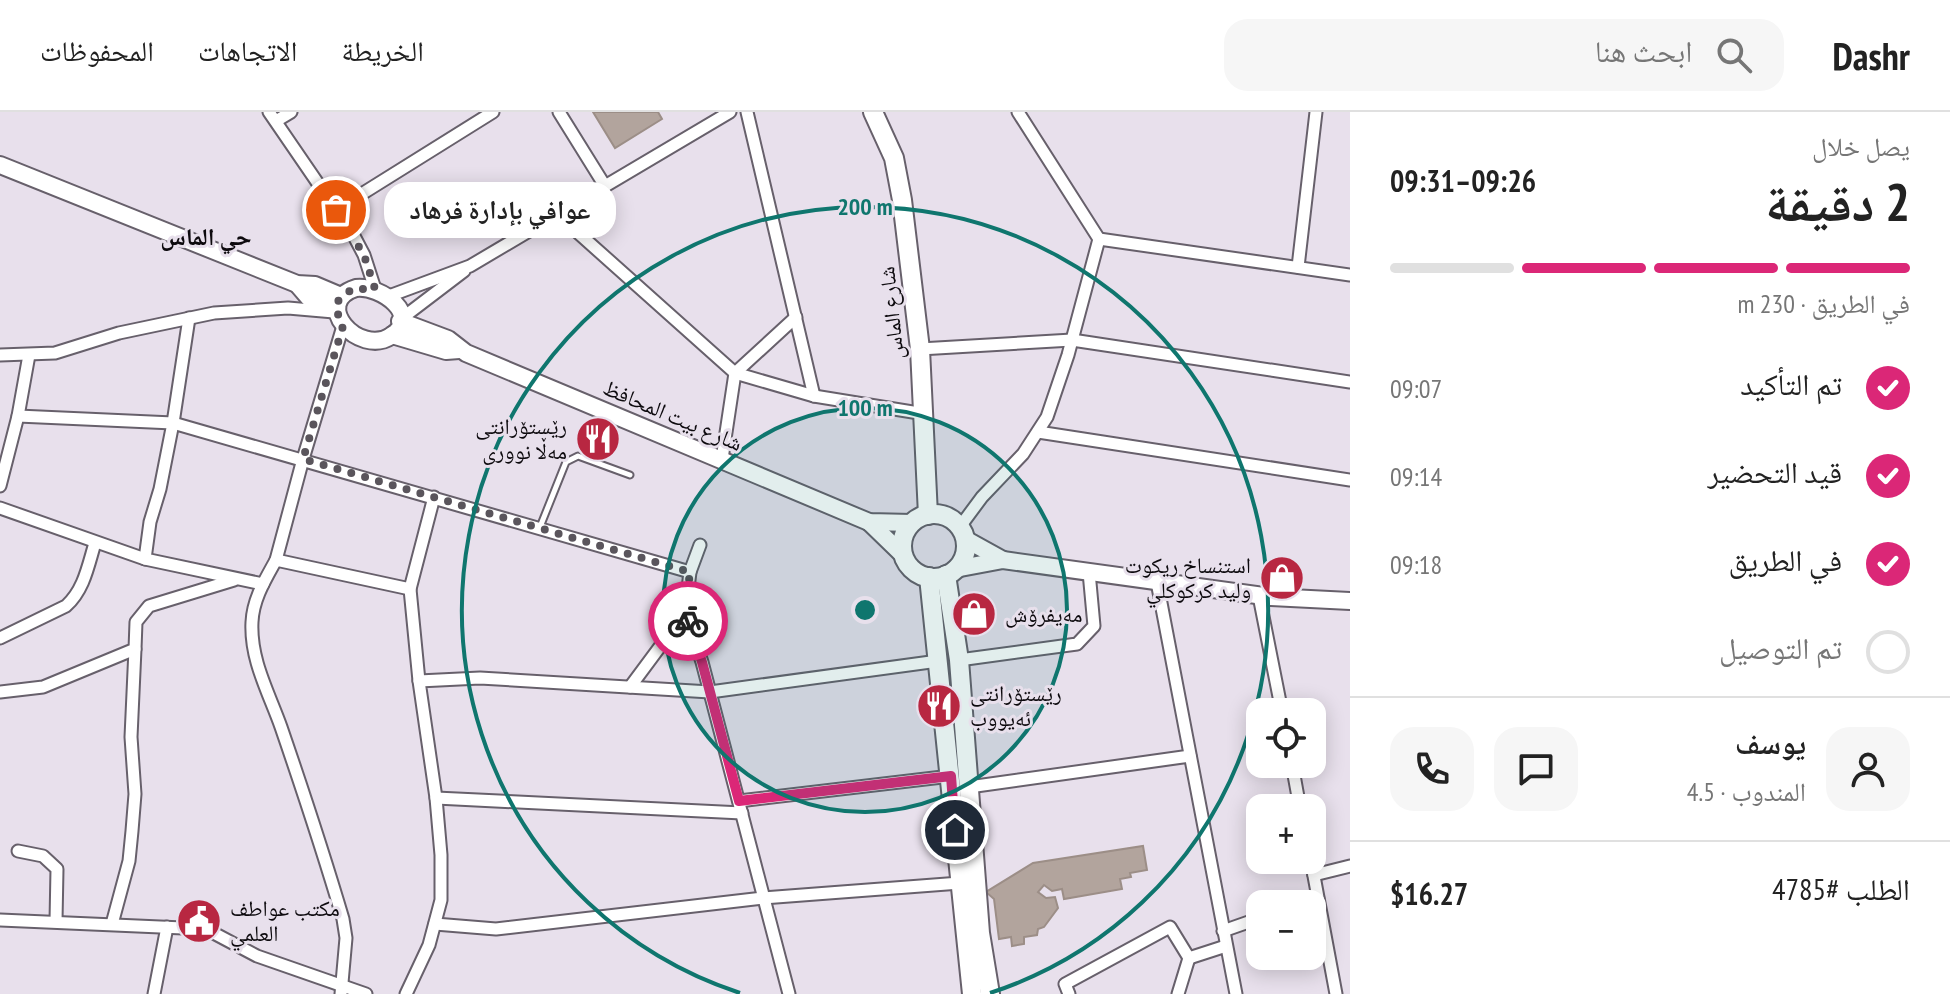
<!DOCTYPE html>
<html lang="ar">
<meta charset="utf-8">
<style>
:root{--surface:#fff;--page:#f6f6f6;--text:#222;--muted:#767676;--line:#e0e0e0;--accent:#db2777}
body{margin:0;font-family:"PT Sans Narrow","Noto Naskh Arabic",sans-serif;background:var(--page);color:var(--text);direction:rtl;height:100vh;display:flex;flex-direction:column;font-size:30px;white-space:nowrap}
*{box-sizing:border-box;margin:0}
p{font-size:26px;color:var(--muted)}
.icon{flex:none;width:44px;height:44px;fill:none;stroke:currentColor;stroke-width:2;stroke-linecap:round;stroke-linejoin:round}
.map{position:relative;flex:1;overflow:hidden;direction:ltr}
.details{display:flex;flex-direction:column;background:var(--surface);width:600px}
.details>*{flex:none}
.tools{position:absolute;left:1246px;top:586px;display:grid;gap:16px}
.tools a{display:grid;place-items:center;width:80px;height:80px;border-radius:16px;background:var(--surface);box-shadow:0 4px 20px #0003;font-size:40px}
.pin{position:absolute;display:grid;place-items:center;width:68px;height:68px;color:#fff;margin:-34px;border:4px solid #fff;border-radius:50%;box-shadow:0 2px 8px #0007}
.courier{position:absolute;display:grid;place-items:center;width:80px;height:80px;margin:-40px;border:6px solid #db2777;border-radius:50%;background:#fff;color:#222;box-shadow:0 2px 10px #0007}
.bubble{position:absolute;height:56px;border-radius:24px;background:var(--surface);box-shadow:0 4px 20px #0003;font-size:26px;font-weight:700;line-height:56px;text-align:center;direction:rtl}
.summary em{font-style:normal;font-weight:700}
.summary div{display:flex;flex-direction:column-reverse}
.summary{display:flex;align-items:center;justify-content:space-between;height:136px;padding:0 40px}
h1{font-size:52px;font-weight:700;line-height:60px}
.bar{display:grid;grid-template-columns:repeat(4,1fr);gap:12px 8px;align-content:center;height:96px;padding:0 40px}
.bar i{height:10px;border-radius:6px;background:var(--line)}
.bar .selected{background:var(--accent)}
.bar p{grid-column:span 4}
.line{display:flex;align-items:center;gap:20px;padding:0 40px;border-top:2px solid var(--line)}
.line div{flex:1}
.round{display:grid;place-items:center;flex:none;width:84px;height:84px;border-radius:24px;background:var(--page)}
ol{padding:0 40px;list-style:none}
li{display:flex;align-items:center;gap:24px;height:88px}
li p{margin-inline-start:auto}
li .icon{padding:8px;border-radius:50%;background:var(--accent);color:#fff;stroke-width:4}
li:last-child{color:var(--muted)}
li i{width:44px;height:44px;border:4px solid var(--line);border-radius:50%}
header{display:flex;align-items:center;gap:48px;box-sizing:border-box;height:112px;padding:0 40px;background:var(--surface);border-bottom:2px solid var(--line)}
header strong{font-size:38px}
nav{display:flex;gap:44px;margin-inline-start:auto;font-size:28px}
.search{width:560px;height:72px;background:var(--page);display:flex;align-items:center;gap:20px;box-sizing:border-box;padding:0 28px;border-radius:24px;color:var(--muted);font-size:30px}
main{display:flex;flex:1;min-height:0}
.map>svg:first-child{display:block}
.building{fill:#b2a49d;stroke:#9c8e87;stroke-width:2}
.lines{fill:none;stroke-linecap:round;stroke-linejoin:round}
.service-casing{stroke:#67606b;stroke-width:9}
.minor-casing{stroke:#67606b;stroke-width:15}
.secondary-casing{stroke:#67606b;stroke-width:20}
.primary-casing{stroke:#67606b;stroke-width:22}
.service{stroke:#fff;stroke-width:5}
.minor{stroke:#fff;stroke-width:11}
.secondary{stroke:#fff;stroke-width:16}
.primary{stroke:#fff;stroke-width:18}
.done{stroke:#5a555c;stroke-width:8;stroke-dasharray:0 14.4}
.route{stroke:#db2777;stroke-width:10}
.ring{fill:none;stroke:#0f766e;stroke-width:4}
.labels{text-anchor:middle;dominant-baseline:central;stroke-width:6;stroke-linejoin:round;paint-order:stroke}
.street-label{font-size:22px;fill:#0d0a0e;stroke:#e8e0ec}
.poi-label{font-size:22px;fill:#0d0a0e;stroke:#e8e0ec;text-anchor:start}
.neighbourhood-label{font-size:24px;font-weight:bold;fill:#0d0a0e;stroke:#e8e0ec}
.centre{fill:#0f766e;stroke:#e8e0ec;stroke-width:4}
.ring-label{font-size:24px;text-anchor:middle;font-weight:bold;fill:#0f766e;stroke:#e8e0ec;stroke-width:6;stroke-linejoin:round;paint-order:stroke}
</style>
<header>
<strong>Dashr</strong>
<div class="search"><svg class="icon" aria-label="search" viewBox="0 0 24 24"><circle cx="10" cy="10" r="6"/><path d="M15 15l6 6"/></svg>ابحث هنا</div>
<nav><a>الخريطة</a><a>الاتجاهات</a><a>المحفوظات</a></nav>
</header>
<main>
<section class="details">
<div class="summary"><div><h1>2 دقيقة</h1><p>يصل خلال</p></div><em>09:26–09:31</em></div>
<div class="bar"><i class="selected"></i><i class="selected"></i><i class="selected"></i><i></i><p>في الطريق · 230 m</p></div>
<ol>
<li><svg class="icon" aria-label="check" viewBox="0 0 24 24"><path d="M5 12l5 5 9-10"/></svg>تم التأكيد<p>09:07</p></li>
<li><svg class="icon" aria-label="check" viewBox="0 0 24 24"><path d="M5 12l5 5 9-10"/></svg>قيد التحضير<p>09:14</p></li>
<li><svg class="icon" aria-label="check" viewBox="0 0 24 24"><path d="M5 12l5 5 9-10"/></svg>في الطريق<p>09:18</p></li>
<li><i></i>تم التوصيل</li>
</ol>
<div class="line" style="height:144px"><a class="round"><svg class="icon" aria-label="person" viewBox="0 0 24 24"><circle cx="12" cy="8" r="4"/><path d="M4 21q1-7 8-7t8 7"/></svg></a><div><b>يوسف</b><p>المندوب · 4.5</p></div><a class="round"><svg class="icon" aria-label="chat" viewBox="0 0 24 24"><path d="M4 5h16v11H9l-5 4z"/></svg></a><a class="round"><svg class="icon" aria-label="phone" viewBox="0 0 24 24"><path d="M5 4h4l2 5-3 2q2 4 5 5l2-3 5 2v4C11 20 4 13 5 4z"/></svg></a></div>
<div class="line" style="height:104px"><div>الطلب #4785</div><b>$16.27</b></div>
</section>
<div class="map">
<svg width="1350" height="882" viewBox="0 0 1350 882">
<rect width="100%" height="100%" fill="#e8e0ec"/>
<g class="building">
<polygon points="593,0 658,0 662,7 615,36"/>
<polygon points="1143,734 1147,758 1130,761 1131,765 1120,767 1122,777 1064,787 1062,777 1052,779 1044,773 1038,780 1046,786 1055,785 1058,796 1044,815 1038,817 1037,823 1024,825 1024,832 1012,834 1011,825 999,827 994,787 986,780 1033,751"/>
</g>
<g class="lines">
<g class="service-casing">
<polyline id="service" points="540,415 566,350 578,344 630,363"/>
</g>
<g class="minor-casing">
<g id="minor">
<polyline points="269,0 354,124 364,143 375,177"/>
<polyline points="559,0 605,74"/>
<polyline points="747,0 814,284"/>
<polyline points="276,9 291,0"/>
<polyline points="336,98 493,0"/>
<polyline points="557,102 735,261 814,284 925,302"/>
<polyline points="1099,127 1350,163"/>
<polyline points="1298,155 1316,0"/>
<polyline points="389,184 470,154 730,0"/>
<polyline points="189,206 173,311 160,377 150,410 145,447 263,472"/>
<polyline points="401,207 464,159"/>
<polyline points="343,214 303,347 276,448 410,477"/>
<polyline points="920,237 1072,228 1350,270"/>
<polyline points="0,243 55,241 119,221 214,201 288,196 334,200"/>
<polyline points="18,304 173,311 690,460"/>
<polyline points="1038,320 1350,368"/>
<polyline points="722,347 735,261 796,205"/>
<polyline points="0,374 18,304 29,243"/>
<polyline points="0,396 145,447"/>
<polyline points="959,416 982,385 1023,342 1047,305 1068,243 1099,127 1018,0"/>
<polyline points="700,433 690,460 685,501 702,550 789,882"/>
<path d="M276,448C265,468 253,487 252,510C250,548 269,581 281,615C303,679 324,743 343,807L346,826L341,882"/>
<polyline points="1157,470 1236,882"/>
<polyline points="1259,484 1282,600"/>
<path d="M0,526L66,494C84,478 88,454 95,431"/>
<polyline points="959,548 1077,532 1094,514 1089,460"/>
<polyline points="419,569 410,477 434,385"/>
<polyline points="630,575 685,501"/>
<polyline points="0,580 43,575 135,537 136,510 149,494 234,468"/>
<polyline points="1292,652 1300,696"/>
<polyline points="969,675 1190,644"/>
<polyline points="436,686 742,701"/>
<polyline points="739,689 951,664"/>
<polyline points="18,739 43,744 57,757 56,809"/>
<polyline points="1311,748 1336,882"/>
<polyline points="1314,763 1350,754"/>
<polyline points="1303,792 1318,787"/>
<polyline points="0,808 206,817 257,844 366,882"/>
<polyline points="112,812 129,749 132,719 135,682 131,625 135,537"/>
<polyline points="435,812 496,817 763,786 960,771"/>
<polyline points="1223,819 1260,806"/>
<polyline points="1189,846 1226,834"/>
<polyline points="154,882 167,815"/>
<polyline points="406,882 429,833 441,788 441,743 436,686 419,569 480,566 710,580 938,549"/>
<polyline points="1069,882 1065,872 1170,815 1189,846 1178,882"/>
</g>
</g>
<g class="secondary-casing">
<g id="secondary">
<polyline points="0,53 297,172 315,173 341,184"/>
<polyline points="297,172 309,186 337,197"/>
<path d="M356,176C381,173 423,204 391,224C359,245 310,191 356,176Z"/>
<polyline points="400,209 448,227 466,241 869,410 912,411"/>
<polyline points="392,223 446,239 459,238"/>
<polyline points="869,410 903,443"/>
<polyline points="965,427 1003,448"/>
<polyline points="955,457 1003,448 1271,485 1350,489"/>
</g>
</g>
<g class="primary-casing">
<g id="primary">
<polyline points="873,0 894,46 902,88 920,237 928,403"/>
<circle cx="934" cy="434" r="32"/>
<polyline points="946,463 959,548 980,821 990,882"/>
<polyline points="929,465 972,882"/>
</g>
</g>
<use href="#service" class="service"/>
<use href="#minor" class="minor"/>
<use href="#secondary" class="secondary"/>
<use href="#primary" class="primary"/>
</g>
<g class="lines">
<polyline class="done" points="336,98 364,143 375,177 352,177 338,189 337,200 343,214 303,347 690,460 685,501 688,509"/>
<polyline class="route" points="688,509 702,550 739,689 951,664 955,718"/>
</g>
<circle cx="865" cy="498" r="202" fill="#0f766e" fill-opacity=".12"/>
<g class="ring">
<circle cx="865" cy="498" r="202"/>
<path d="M740 881A403 403 0 1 1 990 881"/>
</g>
<defs>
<g id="restaurant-disc" transform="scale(2.3)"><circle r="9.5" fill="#b82741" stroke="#e8e0ec"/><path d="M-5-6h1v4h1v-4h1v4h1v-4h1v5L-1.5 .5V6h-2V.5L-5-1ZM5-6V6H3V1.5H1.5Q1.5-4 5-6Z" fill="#fff"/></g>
<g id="shop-disc" transform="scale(2.3)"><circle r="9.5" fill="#b82741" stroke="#e8e0ec"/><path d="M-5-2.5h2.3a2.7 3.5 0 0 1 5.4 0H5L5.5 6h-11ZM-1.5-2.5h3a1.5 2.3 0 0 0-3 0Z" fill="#fff"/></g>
<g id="civic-disc" transform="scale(2.3)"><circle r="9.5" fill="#b82741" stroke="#e8e0ec"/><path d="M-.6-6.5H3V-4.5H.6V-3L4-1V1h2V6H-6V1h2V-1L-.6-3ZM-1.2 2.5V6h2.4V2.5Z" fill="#fff"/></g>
</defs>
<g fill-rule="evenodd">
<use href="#restaurant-disc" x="598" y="327"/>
<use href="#shop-disc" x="1282" y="466"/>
<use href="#shop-disc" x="974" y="502"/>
<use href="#restaurant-disc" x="939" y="594"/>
<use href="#civic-disc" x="199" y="809"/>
</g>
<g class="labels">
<g class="street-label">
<text transform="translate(891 201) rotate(-96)">شارع الماس</text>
<text transform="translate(673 303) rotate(23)">شارع بيت المحافظ</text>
</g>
<g class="poi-label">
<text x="567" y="314" text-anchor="end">رێستۆرانتی<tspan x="567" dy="25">مەڵا نووری</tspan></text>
<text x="1251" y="453" text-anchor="end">استنساخ ريكوت<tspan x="1251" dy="25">وليد كركوكلي</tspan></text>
<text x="1005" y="502">مەیفرۆش</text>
<text x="970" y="581">رێستۆرانتی<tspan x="970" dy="25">ئەیووب</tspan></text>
<text x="230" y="796">مكتب عواطف<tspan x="230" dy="25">العلمي</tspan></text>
</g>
<g class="neighbourhood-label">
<text x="206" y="124">حي الماس</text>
</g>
</g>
<circle cx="865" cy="498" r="12" class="centre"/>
<g class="ring-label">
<text x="865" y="103">200 m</text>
<text x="865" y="304">100 m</text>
</g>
</svg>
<div class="tools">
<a><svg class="icon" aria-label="locate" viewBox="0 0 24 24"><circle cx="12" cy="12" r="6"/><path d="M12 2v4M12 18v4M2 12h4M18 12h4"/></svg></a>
<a>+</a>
<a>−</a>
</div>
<div class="pin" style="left:336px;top:98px;background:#ea580c"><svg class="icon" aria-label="bag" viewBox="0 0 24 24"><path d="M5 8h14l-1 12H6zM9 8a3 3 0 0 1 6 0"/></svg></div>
<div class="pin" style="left:955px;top:718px;background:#1f2937"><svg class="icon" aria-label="home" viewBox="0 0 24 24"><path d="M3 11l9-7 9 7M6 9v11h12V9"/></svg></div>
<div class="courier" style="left:688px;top:509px"><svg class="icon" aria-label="bike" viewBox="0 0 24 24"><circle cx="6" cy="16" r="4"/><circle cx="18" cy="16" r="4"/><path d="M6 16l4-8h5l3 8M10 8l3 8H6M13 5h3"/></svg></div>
<div class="bubble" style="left:384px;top:70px;width:232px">عوافي بإدارة فرهاد</div>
</div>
</main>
